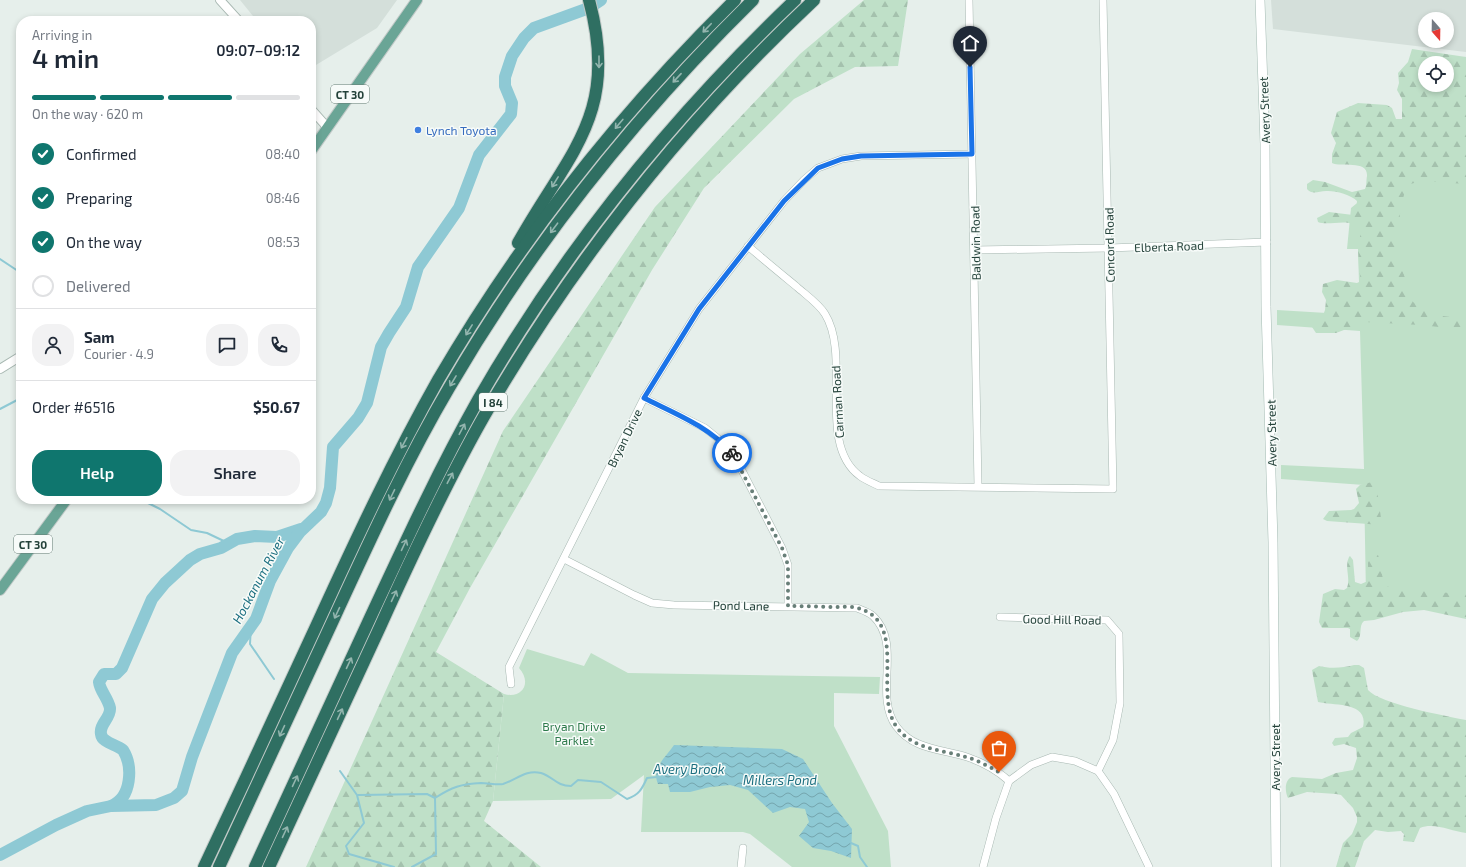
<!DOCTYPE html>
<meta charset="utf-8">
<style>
:root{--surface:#fff;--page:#f2f2f3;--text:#1f2937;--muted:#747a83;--line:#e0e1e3;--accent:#0f766e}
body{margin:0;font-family:"Exo 2",sans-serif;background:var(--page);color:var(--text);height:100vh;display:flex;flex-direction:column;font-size:15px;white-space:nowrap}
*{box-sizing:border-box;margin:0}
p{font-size:13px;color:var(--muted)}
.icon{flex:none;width:22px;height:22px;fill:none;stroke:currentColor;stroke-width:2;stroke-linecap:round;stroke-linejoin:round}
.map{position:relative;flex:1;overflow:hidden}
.drawer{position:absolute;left:16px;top:16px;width:300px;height:488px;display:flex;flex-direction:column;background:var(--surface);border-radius:16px;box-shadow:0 2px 6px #0003}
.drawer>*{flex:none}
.needle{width:26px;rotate:160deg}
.buttons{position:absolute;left:1418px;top:12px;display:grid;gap:8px}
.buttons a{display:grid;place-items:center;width:36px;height:36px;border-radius:50%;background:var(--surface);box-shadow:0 2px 6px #0003;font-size:20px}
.pin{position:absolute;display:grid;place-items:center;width:34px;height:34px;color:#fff;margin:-41px -17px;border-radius:50% 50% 50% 0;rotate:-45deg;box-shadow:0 0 4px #0007}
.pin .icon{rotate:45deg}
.courier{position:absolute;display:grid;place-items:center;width:40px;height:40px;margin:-20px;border:3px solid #1a73e8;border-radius:50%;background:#fff;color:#222;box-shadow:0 1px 5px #0007}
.overview em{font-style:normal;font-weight:600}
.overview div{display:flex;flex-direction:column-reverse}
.overview{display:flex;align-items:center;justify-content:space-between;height:68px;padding:0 16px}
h1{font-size:26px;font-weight:600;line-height:30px}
.bar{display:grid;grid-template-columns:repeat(4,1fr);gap:6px 4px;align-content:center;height:48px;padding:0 16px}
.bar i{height:5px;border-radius:3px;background:var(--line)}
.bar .current{background:var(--accent)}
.bar p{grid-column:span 4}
.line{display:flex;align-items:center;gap:10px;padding:0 16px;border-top:1px solid var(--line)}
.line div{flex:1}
.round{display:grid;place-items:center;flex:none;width:42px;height:42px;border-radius:16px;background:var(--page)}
ol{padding:0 16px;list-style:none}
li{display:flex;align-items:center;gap:12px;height:44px}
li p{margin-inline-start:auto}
li .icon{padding:4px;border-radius:50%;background:var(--accent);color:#fff;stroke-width:4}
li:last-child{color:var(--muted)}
li i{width:22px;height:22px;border:2px solid var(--line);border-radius:50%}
.primary-button{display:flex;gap:8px;margin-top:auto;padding:8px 16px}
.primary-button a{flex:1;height:46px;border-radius:16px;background:var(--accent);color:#fff;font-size:16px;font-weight:600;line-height:46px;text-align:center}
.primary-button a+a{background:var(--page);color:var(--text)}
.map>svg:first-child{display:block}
.built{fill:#d4dfda;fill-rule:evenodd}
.green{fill:#bfe0c8}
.forest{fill:url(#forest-firs);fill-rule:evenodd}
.water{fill:url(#water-waves)}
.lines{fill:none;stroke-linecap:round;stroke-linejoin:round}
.stream{stroke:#8ec9d4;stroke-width:2}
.river{stroke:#8ec9d4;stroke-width:12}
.minor-casing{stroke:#a8b8b2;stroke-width:8}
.tertiary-casing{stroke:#a8b8b2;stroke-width:10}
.secondary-casing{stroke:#a4bbb3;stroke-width:10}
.primary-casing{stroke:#c2cac8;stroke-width:12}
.motorway-casing{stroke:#c2cac8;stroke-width:14}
.minor{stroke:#fff;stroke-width:7}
.tertiary{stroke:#fff;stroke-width:8}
.secondary{stroke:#fff;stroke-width:9}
.primary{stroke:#6aa596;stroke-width:10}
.motorway{stroke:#2f6f62;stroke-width:12}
.oneway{stroke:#93b5ae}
.done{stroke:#687f78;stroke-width:4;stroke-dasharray:0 7.2}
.route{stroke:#1a73e8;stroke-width:5}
.shop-dot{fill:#3f7fe0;stroke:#f7fbf9;stroke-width:1.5}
.labels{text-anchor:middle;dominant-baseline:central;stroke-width:3;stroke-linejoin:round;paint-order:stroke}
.shield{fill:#f7fbf9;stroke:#637a73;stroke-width:1}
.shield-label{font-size:11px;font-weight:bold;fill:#24423a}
.street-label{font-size:12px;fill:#24423a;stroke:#f7fbf9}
.shop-label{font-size:12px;fill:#366cbe;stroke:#f7fbf9;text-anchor:start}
.park-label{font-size:12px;fill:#2d7a4b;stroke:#f7fbf9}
.water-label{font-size:13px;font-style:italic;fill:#1c6f80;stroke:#f7fbf9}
</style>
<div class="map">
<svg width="1466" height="867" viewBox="0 0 1466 867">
<defs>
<pattern id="forest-firs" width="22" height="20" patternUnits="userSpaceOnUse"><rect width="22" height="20" fill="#bfe0c8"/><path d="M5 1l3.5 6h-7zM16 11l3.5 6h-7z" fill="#a4c1ad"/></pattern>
<pattern id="water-waves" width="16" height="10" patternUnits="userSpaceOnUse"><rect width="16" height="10" fill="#8ec9d4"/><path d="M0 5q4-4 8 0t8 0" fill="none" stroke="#74a5ad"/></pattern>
</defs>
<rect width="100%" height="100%" fill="#e6efeb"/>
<g class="built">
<polygon points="240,0 397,0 377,28 311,68 311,21 257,21"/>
<path d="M1271,0H1466V52L1273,29ZM1425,19H1447V41H1425Z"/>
</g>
<g class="green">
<polygon points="1397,171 1466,176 1466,604 1366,595 1364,485 1281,479 1281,465 1364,469 1360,331 1277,325 1277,310 1360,315 1358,249 1347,249 1351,208"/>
<path d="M527,649L584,666L591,653L628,673L880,677L879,694L834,693V726L888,831L891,867H792L750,834L743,832H641L644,775L611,799L493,801L504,694C523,699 532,682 519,668Z"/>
</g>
<g class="forest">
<polygon points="864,0 908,0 898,66 855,67 794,99 704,188 652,270 470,588 436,652 504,694 493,801 484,821 541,867 306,867 503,431 655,207 800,54"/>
<path d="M1412,49L1466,57V184L1421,181L1407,185L1401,205L1396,251L1413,302L1435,315L1466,319V330L1421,325L1365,322L1336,333H1316L1312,327L1322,318L1325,310L1326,300L1322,292L1323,284L1337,280L1357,283L1361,281L1359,269L1358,247L1361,232C1354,215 1330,227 1318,222L1317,218L1329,212L1353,215L1356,212L1357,201C1351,195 1337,191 1328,191C1320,190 1313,196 1307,189V184L1313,180L1325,182L1352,192L1365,189C1367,185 1366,181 1367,176C1368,159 1341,168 1332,163V154L1336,143L1331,133L1337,112L1358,103L1387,105L1392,108L1396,119H1402V99L1397,90L1399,83L1398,73L1408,62ZM1425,63H1447V85H1425Z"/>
<polygon points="1372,482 1376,483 1382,525 1327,521 1323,519 1329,511 1351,510 1354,509 1359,503 1356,489 1360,485"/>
<path d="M1375,554L1378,555C1383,568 1379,580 1391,589L1466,594V619L1424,610L1403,612L1374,620L1364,621C1358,626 1363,636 1357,641L1350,637V629L1348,628H1322L1319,622L1323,594L1335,589L1344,590L1347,588C1351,578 1344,567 1349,557L1350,556L1353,560L1355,582L1361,584L1368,581V557L1370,555Z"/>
<path d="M1354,665H1359L1364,668L1368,690C1380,704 1446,716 1466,720V833C1451,831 1434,822 1420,828L1414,842L1403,841L1404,834L1401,831L1388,832L1375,830L1364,841L1355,867H1336L1343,843L1352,834L1357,822V817L1353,808L1341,795L1336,794L1307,792L1288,798C1285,792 1284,780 1292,777L1322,779L1336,773L1353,770L1357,758L1356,748L1344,744L1334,746L1332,743L1335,738L1348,737L1351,733L1363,727C1369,701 1333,706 1318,702L1312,670L1319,666C1330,669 1343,668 1354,665Z"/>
</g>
<path class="water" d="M674,745L782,749L803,759L832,803L852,829L851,858L831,851L813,848L799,836L809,822L805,809L790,807L773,813L748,790L730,785L710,787L690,792H670L668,784H658C651,768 666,757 674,745Z"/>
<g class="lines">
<g class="stream">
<polyline points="0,259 21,273"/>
<polyline points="0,409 21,398"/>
<polyline points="140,499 160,509 191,530 207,533 228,543"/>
<polyline points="251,625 250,644 274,679"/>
<polyline points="340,771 357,795 364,823 346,846 349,854 394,867"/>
<polyline points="358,795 427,794 435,798"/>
<polyline points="851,843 858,846 860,857 867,867"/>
<path d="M412,867L436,854L435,798C452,787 461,784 481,783C488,783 497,785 503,784C516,780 526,769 541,773C554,777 556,786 571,786L578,780L601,782L627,799C639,795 642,789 647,778L657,777"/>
</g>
<g class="river">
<path d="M111,806C132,798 133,766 123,750C116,744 102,743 101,734C99,724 111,718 110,708C108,698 100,691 99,682L104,674H116L122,668L152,599L165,583L190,560L200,554L221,548L237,539L255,536L277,537L301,529"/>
<polyline points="0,855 56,825 87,811 111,806 156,805 174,798 182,791 192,757 232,653 256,619 270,581 288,548 300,532 321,512 326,503 330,488 333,447 358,418 367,403 381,347 389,333 406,307 418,267 459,208 479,155 511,114 512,103 505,86 505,77 512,56 524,38 534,28 589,8 601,0"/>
</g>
<g class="minor-casing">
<g id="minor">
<polyline points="969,0 978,486"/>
<path d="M748,246C764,260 780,273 797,287C806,295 819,304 825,314C852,357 816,444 860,476C865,480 873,483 879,486L1113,489L1103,0"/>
<polyline points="975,250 1109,248 1267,242"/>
<polyline points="644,398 705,428 721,441 734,455 782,548 788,565 788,606"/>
<path d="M564,559L634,595L652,603L674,605L857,608C862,610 869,612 873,616C903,644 873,694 896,726C913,750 942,749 967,757C982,762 998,771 1009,781"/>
<polyline points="1000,617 1107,620 1119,634 1120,703 1113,740 1098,771"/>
<polyline points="511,684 509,667 644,398 699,309 784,201 804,180 818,168 842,159 861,156 972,154"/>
<polyline points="741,867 743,848"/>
<polyline points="983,867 996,818 1009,781 1031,765 1052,757 1075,761 1098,771 1114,794 1149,867"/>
</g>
</g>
<g class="tertiary-casing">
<g id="tertiary">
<polyline points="220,0 239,21"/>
<polyline points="311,109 327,127"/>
<polyline points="0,369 21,356"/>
</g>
</g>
<g class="secondary-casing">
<polyline id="secondary" points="1260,0 1265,144 1266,307 1273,542 1276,867"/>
</g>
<g class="primary-casing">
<g id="primary">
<polyline points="311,151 417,0"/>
<polyline points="0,590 67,499"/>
</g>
</g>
<g class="motorway-casing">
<g id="motorway">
<path d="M518,243C569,152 620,114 589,0"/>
<path d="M204,867C243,785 281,702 319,620C356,539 394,458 438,380C519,241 620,113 735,0"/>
<path d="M219,867C258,783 297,699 336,614C371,538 406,461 449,388C532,245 635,116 753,0"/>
<path d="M255,867C293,784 331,701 370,618C404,545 438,471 478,400C563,252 671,118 795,0"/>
<path d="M269,867C306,787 343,707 380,627C412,556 445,485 483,418C572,263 684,122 814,0"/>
</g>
</g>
<use href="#minor" class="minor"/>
<use href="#tertiary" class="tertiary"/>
<use href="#secondary" class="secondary"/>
<use href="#primary" class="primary"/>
<use href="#motorway" class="motorway"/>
</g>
<defs><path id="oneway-shaft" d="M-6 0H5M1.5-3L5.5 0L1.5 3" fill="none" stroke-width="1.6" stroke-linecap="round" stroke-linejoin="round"/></defs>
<g class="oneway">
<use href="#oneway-shaft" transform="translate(707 28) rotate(134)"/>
<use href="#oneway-shaft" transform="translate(599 62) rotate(90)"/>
<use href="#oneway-shaft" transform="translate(677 78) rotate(133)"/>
<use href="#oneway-shaft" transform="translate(619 124) rotate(130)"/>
<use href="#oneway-shaft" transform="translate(555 182) rotate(122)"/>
<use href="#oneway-shaft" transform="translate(554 228) rotate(127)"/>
<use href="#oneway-shaft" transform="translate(469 330) rotate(122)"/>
<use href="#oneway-shaft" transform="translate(453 381) rotate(121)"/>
<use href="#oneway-shaft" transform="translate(462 429) rotate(-62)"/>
<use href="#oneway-shaft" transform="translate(404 443) rotate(118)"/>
<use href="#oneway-shaft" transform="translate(450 478) rotate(-62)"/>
<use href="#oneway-shaft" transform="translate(392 495) rotate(116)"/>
<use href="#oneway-shaft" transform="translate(404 545) rotate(-65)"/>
<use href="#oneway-shaft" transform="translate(394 596) rotate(-65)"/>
<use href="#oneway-shaft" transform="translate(337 613) rotate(115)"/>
<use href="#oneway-shaft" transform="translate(349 663) rotate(-65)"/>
<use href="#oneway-shaft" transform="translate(340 714) rotate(-65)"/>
<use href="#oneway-shaft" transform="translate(282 731) rotate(115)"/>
<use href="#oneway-shaft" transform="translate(295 781) rotate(-65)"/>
<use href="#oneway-shaft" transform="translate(285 832) rotate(-65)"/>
</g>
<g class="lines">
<path class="done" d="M732,453L782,548L788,565V606C805,606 822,607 839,607C845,607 852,606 857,608C909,621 873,692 896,726C911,749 942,750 966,757C978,760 989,767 999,772"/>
<path class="route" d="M732,453C708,426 676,414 644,398L699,309L784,201L818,168L842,159L861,156L972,154L970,67"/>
</g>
<circle class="shop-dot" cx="418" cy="130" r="4"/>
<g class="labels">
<g class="shield">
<rect x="331" y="85" width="38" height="18" rx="3"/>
<rect x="479" y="393" width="28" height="18" rx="3"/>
<rect x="14" y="535" width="38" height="18" rx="3"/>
</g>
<g class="shield-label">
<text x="350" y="94">CT 30</text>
<text x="493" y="402">I 84</text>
<text x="33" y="544">CT 30</text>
</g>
<g class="street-label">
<text transform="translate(1264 110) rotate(-92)">Avery Street</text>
<text transform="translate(975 243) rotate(-91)">Baldwin Road</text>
<text transform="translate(1109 245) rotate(-91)">Concord Road</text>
<text transform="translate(1169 246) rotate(-2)">Elberta Road</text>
<text transform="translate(837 402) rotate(-93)">Carman Road</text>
<text transform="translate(1271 433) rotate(-91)">Avery Street</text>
<text transform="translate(624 438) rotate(-64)">Bryan Drive</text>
<text transform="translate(741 605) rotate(1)">Pond Lane</text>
<text transform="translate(1062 619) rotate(1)">Good Hill Road</text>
<text transform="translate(1275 757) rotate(-90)">Avery Street</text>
</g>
<g class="shop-label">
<text x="426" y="130">Lynch Toyota</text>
</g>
<g class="park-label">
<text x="574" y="726">Bryan Drive<tspan x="574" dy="14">Parklet</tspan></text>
</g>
<g class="water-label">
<text transform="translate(258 580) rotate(-62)">Hockanum River</text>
<text x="689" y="769">Avery Brook</text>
<text x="780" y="780">Millers Pond</text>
</g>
</g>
</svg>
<div class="buttons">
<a><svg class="needle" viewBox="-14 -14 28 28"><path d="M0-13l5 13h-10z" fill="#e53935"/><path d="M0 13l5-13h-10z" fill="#747a83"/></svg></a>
<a><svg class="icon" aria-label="locate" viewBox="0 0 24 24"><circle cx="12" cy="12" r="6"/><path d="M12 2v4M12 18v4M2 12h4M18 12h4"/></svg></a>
</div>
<div class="pin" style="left:999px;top:772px;background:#ea580c"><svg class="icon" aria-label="bag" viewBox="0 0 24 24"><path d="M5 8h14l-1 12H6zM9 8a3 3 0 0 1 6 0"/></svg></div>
<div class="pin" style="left:970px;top:67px;background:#1f2937"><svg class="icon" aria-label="home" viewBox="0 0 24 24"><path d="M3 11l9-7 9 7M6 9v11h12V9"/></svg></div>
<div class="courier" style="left:732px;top:453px"><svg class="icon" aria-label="bike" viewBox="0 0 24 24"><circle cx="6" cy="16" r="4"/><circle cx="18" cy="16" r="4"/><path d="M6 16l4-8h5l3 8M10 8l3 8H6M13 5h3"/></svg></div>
<section class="drawer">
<div class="overview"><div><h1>4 min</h1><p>Arriving in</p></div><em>09:07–09:12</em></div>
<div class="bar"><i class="current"></i><i class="current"></i><i class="current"></i><i></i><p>On the way · 620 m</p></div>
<ol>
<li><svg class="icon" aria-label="check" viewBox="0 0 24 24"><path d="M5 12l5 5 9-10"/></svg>Confirmed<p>08:40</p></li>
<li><svg class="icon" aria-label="check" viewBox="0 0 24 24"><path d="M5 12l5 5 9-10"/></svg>Preparing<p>08:46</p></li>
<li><svg class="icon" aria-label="check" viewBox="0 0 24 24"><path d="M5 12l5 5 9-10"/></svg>On the way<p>08:53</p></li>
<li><i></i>Delivered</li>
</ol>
<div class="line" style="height:72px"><a class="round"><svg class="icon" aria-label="person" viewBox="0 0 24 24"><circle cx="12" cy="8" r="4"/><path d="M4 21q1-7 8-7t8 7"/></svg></a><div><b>Sam</b><p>Courier · 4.9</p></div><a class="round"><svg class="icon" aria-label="chat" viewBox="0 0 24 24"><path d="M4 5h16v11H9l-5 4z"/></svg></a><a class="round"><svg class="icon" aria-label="phone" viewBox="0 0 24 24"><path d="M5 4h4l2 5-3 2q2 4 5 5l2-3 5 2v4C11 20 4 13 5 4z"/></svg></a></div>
<div class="line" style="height:52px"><div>Order #6516</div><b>$50.67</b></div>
<div class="primary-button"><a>Help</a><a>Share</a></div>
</section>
</div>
